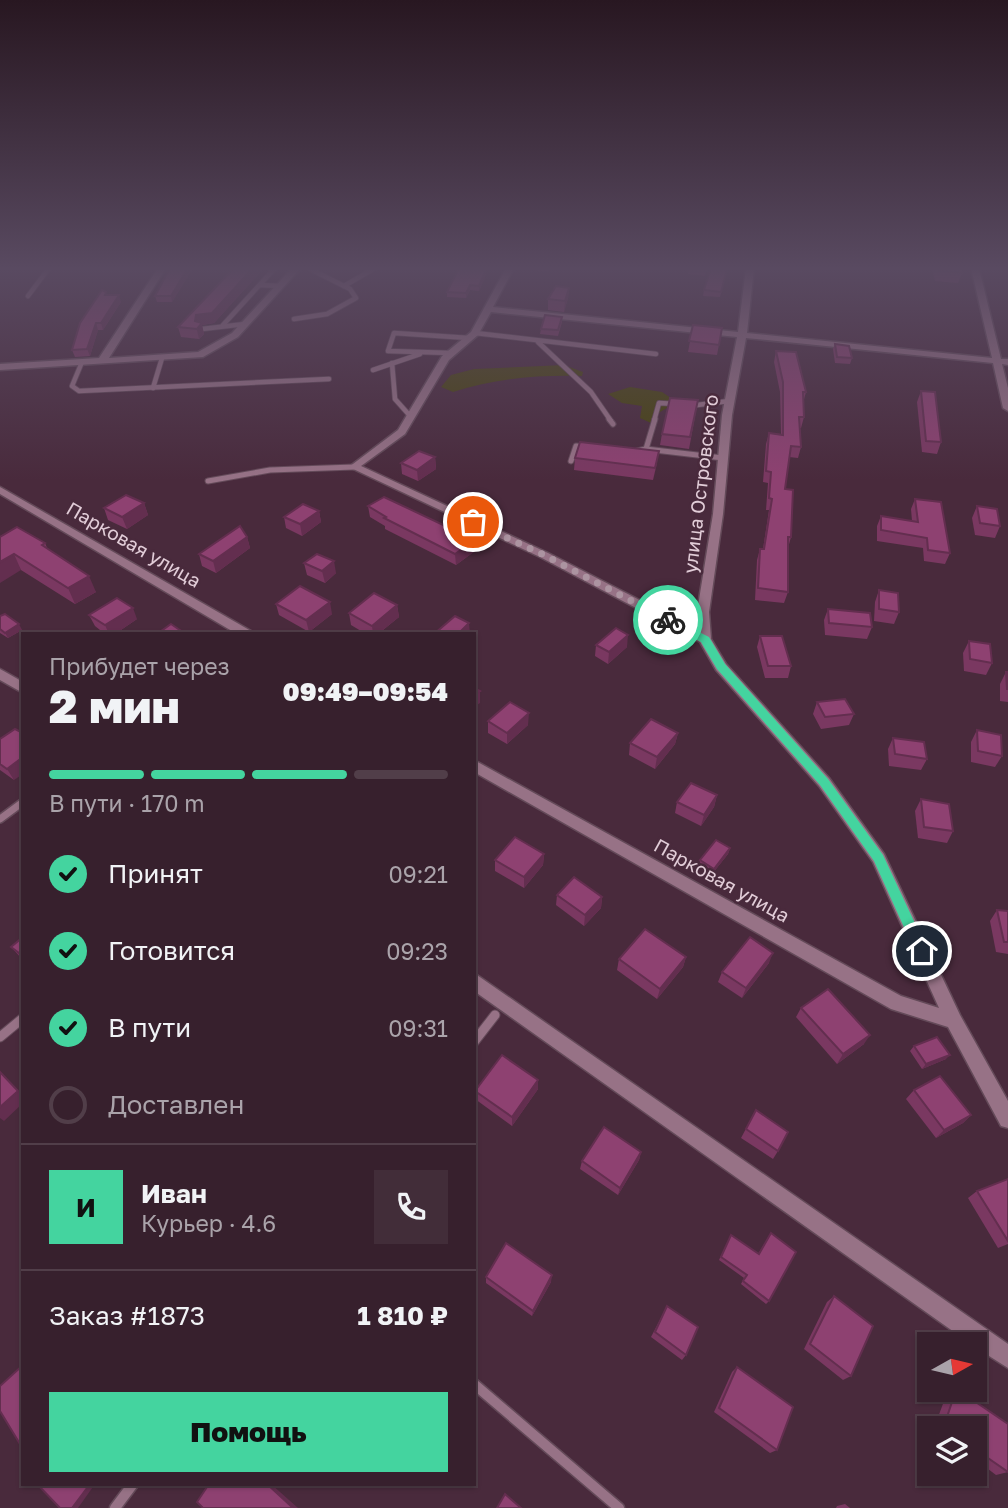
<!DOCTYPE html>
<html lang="ru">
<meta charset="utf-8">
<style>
:root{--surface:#37202d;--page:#422d39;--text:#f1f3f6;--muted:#aaa3aa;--line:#513e49;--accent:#44d49f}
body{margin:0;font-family:"Golos Text",sans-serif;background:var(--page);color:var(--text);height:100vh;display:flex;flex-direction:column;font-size:26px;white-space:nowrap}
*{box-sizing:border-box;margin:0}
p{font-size:23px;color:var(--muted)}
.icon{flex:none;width:38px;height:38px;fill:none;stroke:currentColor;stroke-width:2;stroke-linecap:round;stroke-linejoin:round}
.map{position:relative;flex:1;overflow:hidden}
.drawer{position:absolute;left:21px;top:632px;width:455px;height:854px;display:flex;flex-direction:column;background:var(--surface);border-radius:0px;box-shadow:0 2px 5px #0004,0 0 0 2px var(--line)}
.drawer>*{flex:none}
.needle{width:46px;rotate:82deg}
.controls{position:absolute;left:917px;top:1332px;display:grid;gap:14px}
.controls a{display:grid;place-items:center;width:70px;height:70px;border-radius:0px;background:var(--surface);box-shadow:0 2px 5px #0004,0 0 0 2px var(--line);font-size:35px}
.pin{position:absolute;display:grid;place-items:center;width:60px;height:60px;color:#fff;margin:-30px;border:4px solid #fff;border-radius:50%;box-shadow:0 2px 7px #0007}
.courier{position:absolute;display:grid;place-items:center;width:70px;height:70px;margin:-35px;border:5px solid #44d49f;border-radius:50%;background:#fff;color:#222;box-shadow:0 2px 9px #0007}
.head em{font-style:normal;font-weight:800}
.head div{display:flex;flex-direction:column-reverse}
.head{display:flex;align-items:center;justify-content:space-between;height:119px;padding:0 28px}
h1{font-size:46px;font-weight:800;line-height:52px}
.bar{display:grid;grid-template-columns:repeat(4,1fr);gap:10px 7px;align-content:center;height:84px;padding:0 28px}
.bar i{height:9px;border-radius:5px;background:var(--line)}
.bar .active{background:var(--accent)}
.bar p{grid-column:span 4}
.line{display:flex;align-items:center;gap:18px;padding:0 28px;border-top:2px solid var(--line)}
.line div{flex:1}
.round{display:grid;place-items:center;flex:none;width:74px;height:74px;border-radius:0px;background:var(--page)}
ol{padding:0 28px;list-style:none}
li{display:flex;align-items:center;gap:21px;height:77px}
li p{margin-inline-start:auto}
li .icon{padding:7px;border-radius:50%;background:var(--accent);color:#111;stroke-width:4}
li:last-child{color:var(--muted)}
li i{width:38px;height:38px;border:4px solid var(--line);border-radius:50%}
.button{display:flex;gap:14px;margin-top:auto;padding:14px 28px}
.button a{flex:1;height:80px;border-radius:0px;background:var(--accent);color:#111;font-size:28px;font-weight:800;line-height:80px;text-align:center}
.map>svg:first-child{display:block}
.green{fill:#48430e}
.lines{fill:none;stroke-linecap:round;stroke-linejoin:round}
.lane-far4-casing{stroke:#644a59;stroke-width:6}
.lane-far3-casing{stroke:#644a59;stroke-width:7}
.lane-far2-casing{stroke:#644a59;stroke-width:10}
.lane-far1-casing{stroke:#644a59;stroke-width:11}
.lane-casing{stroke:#644a59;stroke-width:13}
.street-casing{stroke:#644a59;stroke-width:3}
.lane-far4{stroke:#977286;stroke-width:4.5}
.lane-far3{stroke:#977286;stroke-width:5}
.lane-far2{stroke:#977286;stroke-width:7}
.lane-far1{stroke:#977286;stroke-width:9}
.lane{stroke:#977286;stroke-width:10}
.street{fill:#977286;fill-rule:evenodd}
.wall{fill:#7a3861}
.shaded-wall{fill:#632e4f}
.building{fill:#8e4171;stroke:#632e4f;stroke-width:2}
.route{fill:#44d49f}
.done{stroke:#ac94a1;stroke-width:7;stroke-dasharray:0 12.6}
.labels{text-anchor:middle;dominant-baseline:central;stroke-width:5;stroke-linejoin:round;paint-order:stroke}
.street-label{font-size:19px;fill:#e2cdd8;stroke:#492a3c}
</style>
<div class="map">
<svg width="1008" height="1508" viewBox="0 0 1008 1508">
<rect width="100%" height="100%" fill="#492a3c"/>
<g class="green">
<path d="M564,365L583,372L582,376C537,375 496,378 453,392L441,387L451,375L474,369Z"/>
<polygon points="630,387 662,392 677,402 660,412 651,423 640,418 642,406 622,403 608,394"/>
</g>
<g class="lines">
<g class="lane-far4-casing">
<g id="lane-far4">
<polyline points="260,285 280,286"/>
<polyline points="344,286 375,268"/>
<polyline points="28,296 49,268"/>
<polyline points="294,319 327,314 356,298 350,289 308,268"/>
<polyline points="223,325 275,268"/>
<polyline points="202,329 245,324"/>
<polyline points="475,333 656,354"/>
<polyline points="538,342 591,392 611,421"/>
<polyline points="451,353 388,351 394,333 469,338"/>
<polyline points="82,362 72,386 79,391 329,379"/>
<polyline points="392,363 395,399 411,417"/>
<polyline points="373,370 420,354"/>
<polyline points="153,388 162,358"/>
<polyline points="689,406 729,401"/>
<polyline points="654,421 659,403 677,404"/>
</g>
</g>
<g class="lane-far3-casing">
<g id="lane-far3">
<polyline points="609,419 613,424"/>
<polyline points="646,449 655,419"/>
<polyline points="637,451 646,449 723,458"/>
<polyline points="571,461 576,446 587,447"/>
<polyline points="208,481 270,470 354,467"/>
</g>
</g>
<g class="lane-far2-casing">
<polyline id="lane-far2" points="0,819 23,802"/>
</g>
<g class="lane-far1-casing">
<g id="lane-far1">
<polyline points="0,1037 23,1018"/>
<polyline points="474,1042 495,1015"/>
</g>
</g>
<g class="lane-casing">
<g id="lane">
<polyline points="474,1384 619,1508"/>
<polyline points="115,1508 133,1484"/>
</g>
</g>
<g class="street-casing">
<g id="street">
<polygon points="158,268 166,268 109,358 198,352 232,333 292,268 301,268 238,337 203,357 0,370 0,364 99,358"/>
<path d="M506,268H514L493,307L738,332L746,268H754L747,333L992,358L971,268H979L1001,359H1008V365L1002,364L1008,388V411L1003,408L993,363L746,338L732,415L723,514L709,612L711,639L726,664L829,778L884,854L960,1015L1008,1101V1128L1001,1126L948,1027L891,1009L474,772V760L901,996L939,1008L873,862L819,786L716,670L700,642L540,557L349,467L398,430L442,356L471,332ZM491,312L737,337L722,415L713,514L697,612L698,630L548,553L361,466L405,434L449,360L478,335Z"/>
<polygon points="0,487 251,631 253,634 237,634 0,494"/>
<polygon points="0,669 23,682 23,693 0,680"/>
<polygon points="474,973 1008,1344 1008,1368 975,1347 975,1344 971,1344 474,991"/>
</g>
</g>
<use href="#lane-far4" class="lane-far4"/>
<use href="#lane-far3" class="lane-far3"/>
<use href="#lane-far2" class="lane-far2"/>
<use href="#lane-far1" class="lane-far1"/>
<use href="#lane" class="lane"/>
<use href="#street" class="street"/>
</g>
<g class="wall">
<polygon points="0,268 43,268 42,270 0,269"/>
<polygon points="53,268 144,268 139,270 53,270"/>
<polygon points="170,268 193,268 172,302 157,302 155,296"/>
<polygon points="234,268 264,268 214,323 202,325 204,334 199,339 181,337 178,327"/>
<polygon points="459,268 477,268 477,269 486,275 479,291 470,290 466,298 447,297 447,292"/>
<polygon points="532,268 551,268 549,272 532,270"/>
<polygon points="689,268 707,268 705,276 688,274"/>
<polygon points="932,268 961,268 962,273 958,283 935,281"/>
<polygon points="727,269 720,297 703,296 704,290"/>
<polygon points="569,288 568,298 564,312 548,310 548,299"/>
<polygon points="107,295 121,302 103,330 98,330 90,356 75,357 72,350"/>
<polygon points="562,317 562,322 558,336 540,334 541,329"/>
<polygon points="693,325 722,328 717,355 688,352"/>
<polygon points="835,344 852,358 850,364 835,363 833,349"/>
<polygon points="776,351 806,392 803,403 804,417 801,428 800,428 801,447 798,458 789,457 785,489 791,537 788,548 788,592 784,603 755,600 757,560 760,549 763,549 769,510 766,510 768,483 763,482 766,444 769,433 781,434 780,392 774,362"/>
<polygon points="921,391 941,442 937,454 922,452 917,402"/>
<polygon points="698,400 689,449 660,445 662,434"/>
<polygon points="435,457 436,469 418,481 402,474 401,463"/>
<polygon points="575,458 657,463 653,480 574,470"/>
<polygon points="915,499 950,553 945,564 924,561 923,548 877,541 877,526 881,516 912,521 911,509"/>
<polygon points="144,503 148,515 127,529 108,520 104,508"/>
<polygon points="368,506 475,551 456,565 385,529 385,526 370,517"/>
<polygon points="977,506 1000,526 995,538 975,535 972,518"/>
<polygon points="319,511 321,522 302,536 286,528 284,517"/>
<polygon points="0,537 45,543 48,550 96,592 75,604 21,570"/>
<polygon points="247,537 250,548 216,573 202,566 199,554"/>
<polygon points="304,563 336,573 325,583 307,575"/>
<polygon points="879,590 899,612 894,624 874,621 875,602"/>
<polygon points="276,604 332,614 309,632 279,615"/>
<polygon points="397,605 399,617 378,634 366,634 351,625 349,613"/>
<polygon points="828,609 872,627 867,639 825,635 824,620"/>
<polygon points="89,615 137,619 115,634 105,634 95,626"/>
<polygon points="0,616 22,630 8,638 0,633"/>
<polygon points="760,636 791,666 788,678 765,678 757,647"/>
<polygon points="969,641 992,663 986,675 964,671 963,653"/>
<polygon points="596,645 627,647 608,664 595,656"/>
<polygon points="1006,672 1008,672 1008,702 1000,701 1000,684"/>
<polygon points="817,702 854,714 849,725 821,729 813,714"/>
<polygon points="488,721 528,725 507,744 488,733"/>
<polygon points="977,730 1002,756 995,767 971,762 971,742"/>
<polygon points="678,733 675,744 655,769 629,755 630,743"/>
<polygon points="893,738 927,759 921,770 889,766 888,749"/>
<polygon points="0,739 14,780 0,770"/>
<polygon points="717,795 714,807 701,826 675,813 677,802"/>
<polygon points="921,799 953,831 947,843 918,838 915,811"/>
<polygon points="730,848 728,854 712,874 699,866 700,860"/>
<polygon points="544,854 543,865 524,888 495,871 495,860"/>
<polygon points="557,895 602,897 601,908 584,926 556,905"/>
<polygon points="997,910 1008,911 1008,954 996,952 990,921"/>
<polygon points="23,937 23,960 11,947"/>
<polygon points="686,957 683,967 657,999 617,970 619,959"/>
<polygon points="769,963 742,998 718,982 722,972"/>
<polygon points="801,1008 864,1044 837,1064 796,1017"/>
<polygon points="914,1046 946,1059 922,1069 910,1051"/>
<polygon points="538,1089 512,1126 475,1099 475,1091"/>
<polygon points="914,1090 971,1115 963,1123 936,1138 906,1099"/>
<polygon points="756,1110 778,1151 773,1159 741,1138"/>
<polygon points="641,1152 639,1160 618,1195 580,1169 582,1161"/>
<polygon points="1008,1179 1008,1244 998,1248 968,1198 977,1191"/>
<polygon points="771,1233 769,1301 766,1304 741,1284 744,1278 719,1260 731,1235 758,1254"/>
<polygon points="486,1277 551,1282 532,1316 486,1283"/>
<polygon points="834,1296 851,1376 843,1380 804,1349 827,1302"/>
<polygon points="667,1306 686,1355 682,1360 651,1337"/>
<polygon points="737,1367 777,1450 770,1453 714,1412 732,1372"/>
<polygon points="954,1390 958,1390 1008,1472 996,1475 975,1459 975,1428 934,1428 947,1393"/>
<polygon points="845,1504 850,1508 836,1508 837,1506"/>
</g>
<g class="shaded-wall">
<polygon points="188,268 193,268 172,302 171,296"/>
<polygon points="253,268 264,268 214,323 202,325 204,334 199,339 195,321 196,315"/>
<polygon points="486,270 486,275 479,291 479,286"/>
<polygon points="470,285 470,290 466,298 466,293"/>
<polygon points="569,288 568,298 564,312 565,301"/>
<polygon points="119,295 121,302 103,330 101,323"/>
<polygon points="96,323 98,330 90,356 87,349"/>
<polygon points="435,457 436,469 418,481 417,470"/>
<polygon points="144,503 148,515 127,529 122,517"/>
<polygon points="319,511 321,522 302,536 300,524"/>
<polygon points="247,537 250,548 216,573 213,561"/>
<polygon points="475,540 475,551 456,565 455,554"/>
<polygon points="14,554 21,570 0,583 0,562"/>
<polygon points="334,561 336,573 325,583 322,571"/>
<polygon points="89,576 96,592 75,604 68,588"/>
<polygon points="330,602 332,614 309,632 306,620"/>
<polygon points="397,605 399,617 378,634 373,634 372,626"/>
<polygon points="133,608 137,619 115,634 109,634 105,625"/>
<polygon points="469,623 470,634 458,634"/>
<polygon points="19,624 22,630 8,638 5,633"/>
<polygon points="628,635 627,647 608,664 609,652"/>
<polygon points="480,691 480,703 474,707 474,695"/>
<polygon points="529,713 528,725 507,744 507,733"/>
<polygon points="678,733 675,744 655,769 657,757"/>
<polygon points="23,757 23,774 14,780 7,769"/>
<polygon points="717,795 714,807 701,826 704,815"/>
<polygon points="730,848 728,854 712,874 714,869"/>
<polygon points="544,854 543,865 524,888 524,877"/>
<polygon points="602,897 601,908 584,926 585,915"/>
<polygon points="773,953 769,963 742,998 746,988"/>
<polygon points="686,957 683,967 657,999 660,989"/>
<polygon points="870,1035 864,1044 837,1064 843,1054"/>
<polygon points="950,1055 946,1059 922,1069 926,1064"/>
<polygon points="538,1080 538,1089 512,1126 512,1117"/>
<polygon points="18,1091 23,1095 23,1103 4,1121 0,1118 0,1107"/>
<polygon points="971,1115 963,1123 936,1138 944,1130"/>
<polygon points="641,1152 639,1160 618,1195 620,1188"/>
<polygon points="552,1275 551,1282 532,1316 533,1311"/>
<polygon points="90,1484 95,1484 78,1508 72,1508"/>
<polygon points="267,1484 271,1484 298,1508 293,1508"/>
</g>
<g class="building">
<polygon points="170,268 188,268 171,296 155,296"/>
<polygon points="234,268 253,268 212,313 196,315 195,321 202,323 197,329 178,327"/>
<polygon points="459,268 474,268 486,270 479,286 470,285 466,293 447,292"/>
<polygon points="711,268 727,269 721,292 704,290"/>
<polygon points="938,268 961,268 962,273 938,270"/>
<polygon points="556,286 569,288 565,301 548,299"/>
<polygon points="102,290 106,292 105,295 119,295 101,323 96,323 87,349 72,350 80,323"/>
<polygon points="545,315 562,317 558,330 541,329"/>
<polygon points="693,325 722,328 719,345 689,341"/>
<polygon points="835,344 849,346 852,358 837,357"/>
<polygon points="776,351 796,352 806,392 803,392 804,417 799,417 801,447 791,446 785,489 793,490 791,537 788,537 788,592 758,588 760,549 764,549 772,499 769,498 771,472 766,471 769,433 783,435 783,382"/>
<polygon points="921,391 935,392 941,442 926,441"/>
<polygon points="670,398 698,400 690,437 662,434"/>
<polygon points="580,442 659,451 655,468 575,458"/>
<polygon points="419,451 435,457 417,470 401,463"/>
<polygon points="126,495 144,503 122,517 104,508"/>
<polygon points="384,497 475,540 455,554 384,518 386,517 368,506"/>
<polygon points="915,499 941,502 950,553 928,550 927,538 881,530 881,516 918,522"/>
<polygon points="303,504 319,511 300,524 284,517"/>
<polygon points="977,506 997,509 1000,526 980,523"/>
<polygon points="240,526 247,537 213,561 199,554"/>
<polygon points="17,527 45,543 42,545 89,576 68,588 14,554 0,562 0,537"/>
<polygon points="317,554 334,561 322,571 304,563"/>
<polygon points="300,586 330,602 306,620 276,604"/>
<polygon points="879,590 898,593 899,612 879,609"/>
<polygon points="374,593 397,605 372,626 349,613"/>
<polygon points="117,598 133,608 105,625 89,615"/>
<polygon points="828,609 870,613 872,627 829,623"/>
<polygon points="5,614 19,624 5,633 0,629 0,616"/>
<polygon points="455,616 469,623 458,634 434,634"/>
<polygon points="171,624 184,633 183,634 157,634"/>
<polygon points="616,628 628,635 609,652 596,645"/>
<polygon points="760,636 782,636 791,666 768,666"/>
<polygon points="969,641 990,644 992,663 970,659"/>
<polygon points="1006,672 1008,672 1008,689 1007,689"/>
<polygon points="474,688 480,691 474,695"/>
<polygon points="845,699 854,714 825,717 817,702"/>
<polygon points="510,702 529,713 507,733 488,721"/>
<polygon points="651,719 678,733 657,757 630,743"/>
<polygon points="15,729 23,733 23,757 7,769 0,764 0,739"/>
<polygon points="977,730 1001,735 1002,756 978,751"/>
<polygon points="893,738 924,742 927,759 895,754"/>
<polygon points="691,783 717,795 704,815 677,802"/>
<polygon points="921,799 949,804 953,831 924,827"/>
<polygon points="515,837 544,854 524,877 495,860"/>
<polygon points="716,840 730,848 714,869 700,860"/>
<polygon points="574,877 602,897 585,915 557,895"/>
<polygon points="997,910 1008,911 1008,942 1004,942"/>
<polygon points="645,929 686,957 660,989 619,959"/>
<polygon points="23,937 23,956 11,947"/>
<polygon points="750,937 773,953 746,988 722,972"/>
<polygon points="828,989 870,1035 843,1054 801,1008"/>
<polygon points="937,1037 950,1055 926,1064 914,1046"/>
<polygon points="502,1055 538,1080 512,1117 475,1091"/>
<polygon points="0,1072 18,1091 0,1107"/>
<polygon points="940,1076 971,1115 944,1130 914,1090"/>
<polygon points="756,1110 788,1132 778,1151 746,1129"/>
<polygon points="604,1127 641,1152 620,1188 582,1161"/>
<polygon points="1008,1179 1008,1241 977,1191"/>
<polygon points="771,1233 796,1252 769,1301 743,1281 747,1275 721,1257 731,1235 759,1254"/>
<polygon points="506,1243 552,1275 533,1311 486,1277"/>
<polygon points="834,1296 873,1326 851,1376 810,1344"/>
<polygon points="667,1306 698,1327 686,1355 655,1332"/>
<polygon points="23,1365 23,1449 0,1411 0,1386"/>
<polygon points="737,1367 793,1407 777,1450 719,1408"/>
<polygon points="956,1390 958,1390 1008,1424 1008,1472 975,1449 975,1428 946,1428 944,1426"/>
<polygon points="37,1484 90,1484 72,1508 60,1508"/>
<polygon points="209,1484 267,1484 293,1508 203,1508 197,1502"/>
<polygon points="505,1494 521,1508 497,1508"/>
</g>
<linearGradient id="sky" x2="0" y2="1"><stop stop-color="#281721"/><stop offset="0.56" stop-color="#594a61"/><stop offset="1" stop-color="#594a61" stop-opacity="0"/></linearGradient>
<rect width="1008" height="480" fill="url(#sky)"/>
<polygon class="route" points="664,618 671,618 709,637 725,664 828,779 883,855 928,951 926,956 917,956 874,861 820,785 717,669 701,642 664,622"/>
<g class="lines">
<polyline class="done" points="473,522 544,555 668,620"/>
</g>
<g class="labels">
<g class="street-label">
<text transform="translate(700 484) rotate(-83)">улица Островского</text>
<text transform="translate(134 544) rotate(30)">Парковая улица</text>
<text transform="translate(722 880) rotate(29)">Парковая улица</text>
</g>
</g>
</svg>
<div class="controls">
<a><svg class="needle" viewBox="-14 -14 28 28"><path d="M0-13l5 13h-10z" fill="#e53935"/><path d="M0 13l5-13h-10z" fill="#aaa3aa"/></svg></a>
<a><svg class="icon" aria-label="layers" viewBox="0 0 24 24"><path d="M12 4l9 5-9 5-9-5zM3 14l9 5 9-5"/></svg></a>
</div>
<div class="pin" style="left:473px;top:522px;background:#ea580c"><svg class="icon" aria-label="bag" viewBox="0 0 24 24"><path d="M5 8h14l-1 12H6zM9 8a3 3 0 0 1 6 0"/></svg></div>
<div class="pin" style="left:922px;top:951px;background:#1f2937"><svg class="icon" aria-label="home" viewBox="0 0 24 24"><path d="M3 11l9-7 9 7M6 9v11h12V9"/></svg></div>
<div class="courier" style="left:668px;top:620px"><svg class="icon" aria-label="bike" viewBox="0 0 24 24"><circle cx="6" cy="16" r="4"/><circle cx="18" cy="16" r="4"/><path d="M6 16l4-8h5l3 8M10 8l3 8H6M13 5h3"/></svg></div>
<section class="drawer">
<div class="head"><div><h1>2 мин</h1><p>Прибудет через</p></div><em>09:49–09:54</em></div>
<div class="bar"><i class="active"></i><i class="active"></i><i class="active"></i><i></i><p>В пути · 170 m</p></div>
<ol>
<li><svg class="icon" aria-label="check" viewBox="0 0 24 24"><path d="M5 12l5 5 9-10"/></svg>Принят<p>09:21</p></li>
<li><svg class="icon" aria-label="check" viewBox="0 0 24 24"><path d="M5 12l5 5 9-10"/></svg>Готовится<p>09:23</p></li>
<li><svg class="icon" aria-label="check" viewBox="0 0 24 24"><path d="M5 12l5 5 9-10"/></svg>В пути<p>09:31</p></li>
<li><i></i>Доставлен</li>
</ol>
<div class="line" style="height:126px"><b class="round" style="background:var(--accent);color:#111">И</b><div><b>Иван</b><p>Курьер · 4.6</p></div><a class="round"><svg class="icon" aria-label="phone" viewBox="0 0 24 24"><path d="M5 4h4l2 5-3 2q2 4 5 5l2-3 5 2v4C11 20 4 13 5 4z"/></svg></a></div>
<div class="line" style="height:91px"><div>Заказ #1873</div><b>1 810 ₽</b></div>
<div class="button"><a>Помощь</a></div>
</section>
</div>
